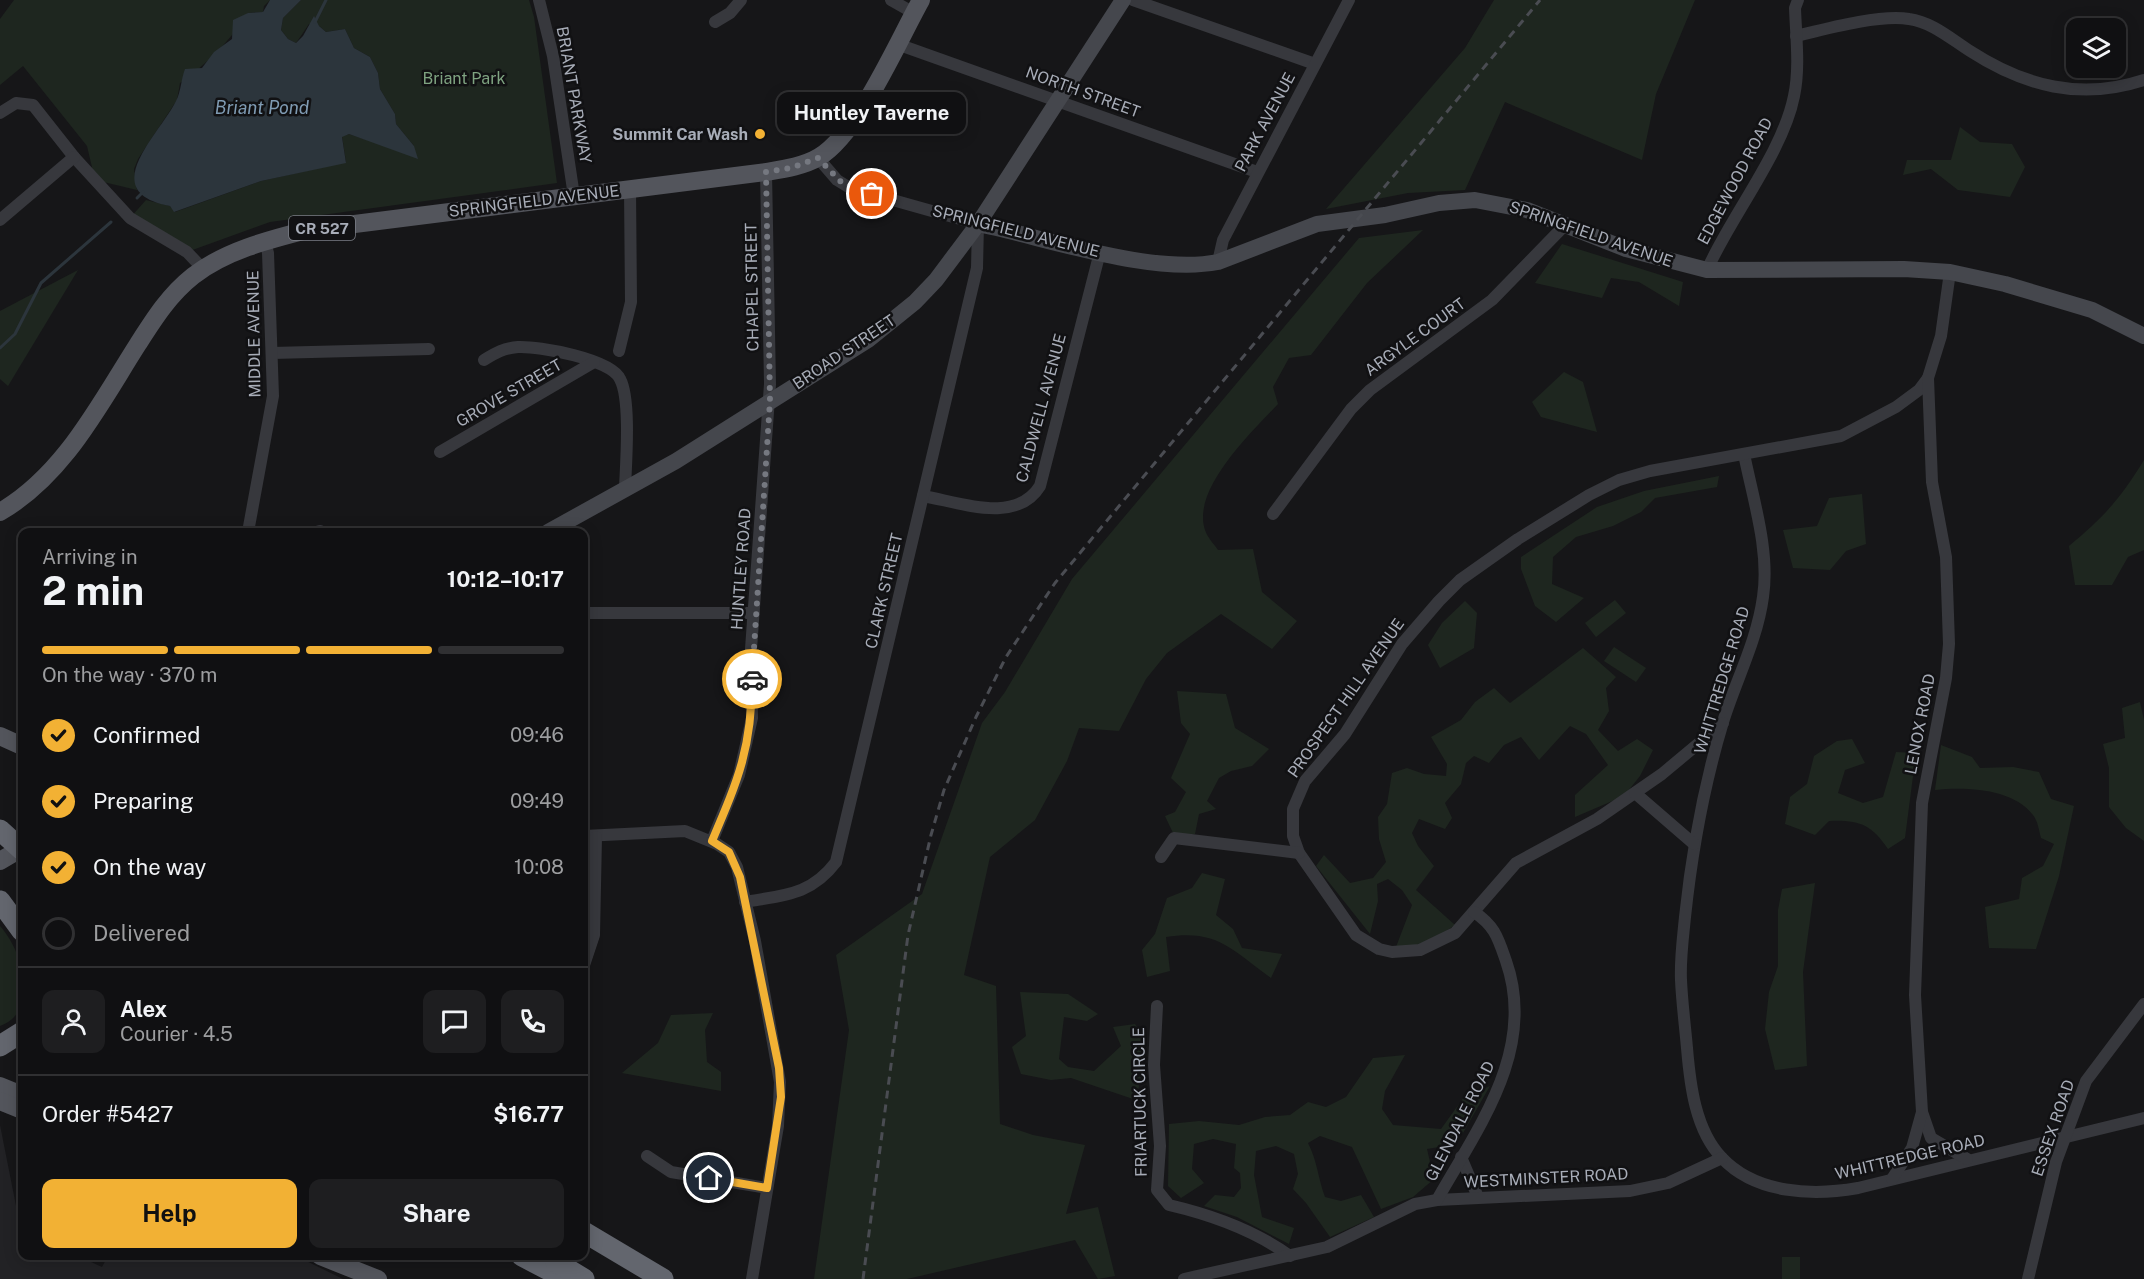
<!DOCTYPE html>
<meta charset="utf-8">
<style>
:root{--surface:#101012;--page:#1e1e20;--text:#f1f3f6;--muted:#9c9d9f;--line:#303032;--accent:#f2b134}
body{margin:0;font-family:"Public Sans",sans-serif;background:var(--page);color:var(--text);height:100vh;display:flex;flex-direction:column;font-size:22px;white-space:nowrap}
*{box-sizing:border-box;margin:0}
p{font-size:20px;color:var(--muted)}
.icon{flex:none;width:33px;height:33px;fill:none;stroke:currentColor;stroke-width:2;stroke-linecap:round;stroke-linejoin:round}
.map{position:relative;flex:1;overflow:hidden}
.drawer{position:absolute;left:18px;top:528px;width:570px;height:732px;display:flex;flex-direction:column;background:var(--surface);border-radius:12px;box-shadow:0 3px 15px #0003,0 0 0 2px var(--line)}
.drawer>*{flex:none}
.buttons{position:absolute;left:2066px;top:18px;display:grid;gap:12px}
.buttons a{display:grid;place-items:center;width:60px;height:60px;border-radius:12px;background:var(--surface);box-shadow:0 3px 15px #0003,0 0 0 2px var(--line);font-size:30px}
.pin{position:absolute;display:grid;place-items:center;width:51px;height:51px;color:#fff;margin:-26px;border:3px solid #fff;border-radius:50%;box-shadow:0 2px 6px #0007}
.courier{position:absolute;display:grid;place-items:center;width:60px;height:60px;margin:-30px;border:4px solid #f2b134;border-radius:50%;background:#fff;color:#222;box-shadow:0 2px 8px #0007}
.bubble{position:absolute;height:42px;border-radius:12px;background:var(--surface);box-shadow:0 3px 15px #0003,0 0 0 2px var(--line);font-size:20px;font-weight:700;line-height:42px;text-align:center}
.summary em{font-style:normal;font-weight:700}
.summary div{display:flex;flex-direction:column-reverse}
.summary{display:flex;align-items:center;justify-content:space-between;height:102px;padding:0 24px}
h1{font-size:39px;font-weight:700;line-height:45px}
.bar{display:grid;grid-template-columns:repeat(4,1fr);gap:9px 6px;align-content:center;height:72px;padding:0 24px}
.bar i{height:8px;border-radius:4px;background:var(--line)}
.bar .on{background:var(--accent)}
.bar p{grid-column:span 4}
.line{display:flex;align-items:center;gap:15px;padding:0 24px;border-top:2px solid var(--line)}
.line div{flex:1}
.round{display:grid;place-items:center;flex:none;width:63px;height:63px;border-radius:12px;background:var(--page)}
ol{padding:0 24px;list-style:none}
li{display:flex;align-items:center;gap:18px;height:66px}
li p{margin-inline-start:auto}
li .icon{padding:6px;border-radius:50%;background:var(--accent);color:#111;stroke-width:4}
li:last-child{color:var(--muted)}
li i{width:33px;height:33px;border:3px solid var(--line);border-radius:50%}
.cta{display:flex;gap:12px;margin-top:auto;padding:12px 24px}
.cta a{flex:1;height:69px;border-radius:12px;background:var(--accent);color:#111;font-size:24px;font-weight:700;line-height:69px;text-align:center}
.cta a+a{background:var(--page);color:var(--text)}
.map>svg:first-child{display:block}
.built{fill:#222225}
.green{fill:#1e261f}
.water{fill:#2c353c}
.lines{fill:none;stroke-linecap:round;stroke-linejoin:round}
.stream{stroke:#2c353c;stroke-width:3}
.minor{stroke:#37383d;stroke-width:12}
.secondary{stroke:#45474d;stroke-width:16}
.primary{stroke:#53555c;stroke-width:18}
.motorway{stroke:#63666e;stroke-width:21}
.rail{stroke:#4a4c52;stroke-width:3;stroke-dasharray:8 6;stroke-linecap:butt}
.done{stroke:#757880;stroke-width:6;stroke-dasharray:0 10.8}
.route{stroke:#f2b134;stroke-width:8}
.poi-dot{fill:#f2b134;stroke:#111113;stroke-width:2}
.labels{text-anchor:middle;dominant-baseline:central;stroke-width:5;stroke-linejoin:round;paint-order:stroke}
.shield{fill:#111113;stroke:#7b7e86;stroke-width:1.5}
.shield-label{font-size:15px;font-weight:bold;fill:#a8adb8}
.park-label{font-size:16px;fill:#7fa381;stroke:#111113}
.street-label{font-size:16px;fill:#a8adb8;stroke:#111113}
.poi-label{font-size:16px;font-weight:bold;fill:#a8adb8;stroke:#111113;text-anchor:end}
.water-label{font-size:18px;font-style:italic;fill:#7f9bb3;stroke:#111113}
</style>
<div class="map">
<svg width="2144" height="1279" viewBox="0 0 2144 1279">
<rect width="100%" height="100%" fill="#161618"/>
<polygon class="built" points="0,1125 20,1226 22,1228 22,1256 78,1256 102,1267 108,1256 296,1256 343,1279 0,1279"/>
<g class="green">
<path d="M14,0H270L264,6L263,12L248,13C231,40 206,65 180,83L177,100L138,159L134,169L137,190L95,180L87,146L23,66L0,85V19Z"/>
<polygon points="301,0 529,0 534,17 557,183 270,222 187,252 130,218 146,200 170,206 175,212 261,181 346,162 342,136 349,134 370,141 414,146 396,124 395,114 380,89 378,73 370,57 354,48 345,29 326,32 319,26 309,24 296,43 288,39 281,30 283,18"/>
<polygon points="1494,0 1695,0 1656,94 1642,160 1505,102 1465,190 1408,193 1326,209 1465,48"/>
<polygon points="1960,127 1980,142 2012,144 2025,167 2010,197 1958,190 1931,169 1903,175 1907,160 1951,160"/>
<path d="M1423,230L1367,283L1311,355L1289,358L1273,387L1278,404C1253,431 1191,489 1205,530C1207,537 1214,544 1218,550L1253,549L1262,592L1297,621L1272,649L1221,614L1167,653L1146,679L1119,731L1079,728L1067,761L1035,820L990,857L964,975L996,986L1000,1124L1033,1135L1085,1145L1066,1214L1098,1207L1115,1276L1098,1279L1075,1240L907,1279H814L849,1030L836,955L922,894L982,723L1005,692L1072,579L1359,238Z"/>
<polygon points="1562,244 1683,282 1679,306 1639,282 1611,278 1602,298 1535,283"/>
<polygon points="78,270 8,386 0,379 0,311"/>
<polygon points="1564,372 1583,382 1597,432 1541,417 1532,402"/>
<path d="M2144,460V550L2128,557L2112,585H2075L2069,546C2104,517 2120,499 2144,460Z"/>
<polygon points="1719,476 1717,487 1655,498 1641,512 1613,526 1576,537 1553,557 1552,584 1584,598 1556,622 1535,606 1521,569 1521,557 1597,507 1644,491"/>
<polygon points="1862,494 1866,544 1846,551 1830,570 1793,568 1783,530 1817,526 1829,498"/>
<polygon points="1615,600 1626,613 1596,637 1585,623"/>
<polygon points="1465,601 1477,613 1474,648 1440,668 1428,645 1442,623"/>
<polygon points="1614,647 1646,668 1636,682 1604,661"/>
<polygon points="1583,648 1616,677 1606,688 1609,711 1598,730 1618,751 1637,739 1653,750 1640,776 1624,796 1575,817 1575,795 1608,765 1586,734 1570,726 1539,760 1521,737 1504,745 1489,763 1474,756 1466,763 1461,784 1445,803 1452,818 1445,829 1419,819 1412,833 1418,846 1434,866 1416,890 1455,925 1425,946 1396,947 1412,905 1402,890 1388,879 1377,884 1378,901 1370,934 1316,866 1324,855 1350,883 1373,878 1386,862 1379,839 1378,817 1387,804 1392,773 1407,768 1424,774 1446,776 1447,764 1431,737 1461,720 1475,702 1494,688 1510,703"/>
<polygon points="1177,691 1226,694 1235,728 1269,749 1252,766 1231,771 1219,778 1207,801 1216,809 1199,814 1195,834 1174,835 1165,816 1175,812 1186,792 1171,778 1190,734 1181,723"/>
<polygon points="2140,702 2144,720 2144,841 2126,828 2109,807 2109,768 2103,744 2125,738 2122,708"/>
<path d="M1852,739L1865,763L1845,770L1838,793L1863,803L1883,797L1896,752L1916,753L1905,838L1888,849C1871,824 1859,820 1829,821L1815,835L1785,824L1790,797L1807,784L1814,756L1837,741Z"/>
<path d="M1941,745L1972,757L1980,768L2013,767L2039,772L2051,799L2074,806L2059,876L2036,949L1989,948L1985,907L2019,899L2022,878L2043,866L2054,844L2041,838C2039,831 2038,821 2033,815C2012,788 1966,787 1935,790Z"/>
<path d="M1202,873L1225,879L1216,915L1233,929L1242,948L1282,954L1271,978C1232,950 1218,929 1166,937L1170,971L1147,977L1142,950L1155,934L1167,898L1192,888Z"/>
<polygon points="1815,883 1803,972 1807,1066 1775,1070 1765,1029 1769,992 1778,966 1778,910 1782,889"/>
<path d="M0,926C22,950 41,1011 0,1026Z"/>
<path d="M1020,992L1068,994L1098,1014L1087,1021L1064,1017L1059,1059L1068,1067L1094,1071L1121,1046L1113,1027L1135,1024C1149,1045 1141,1077 1136,1100L1071,1078L1051,1080L1021,1074L1012,1047L1026,1036Z"/>
<polygon points="713,1013 705,1030 707,1062 721,1072 721,1091 622,1073 658,1043 671,1015"/>
<path d="M1405,1055L1385,1091L1382,1109L1393,1125L1441,1129L1464,1097L1490,1086L1463,1133L1451,1145L1427,1149L1434,1179L1413,1197L1381,1209L1352,1147L1320,1136L1308,1143C1317,1160 1318,1178 1325,1197L1341,1201L1361,1195L1374,1217L1330,1237L1306,1203L1293,1189L1298,1174L1294,1154L1276,1146L1256,1151L1254,1175L1262,1217L1294,1228L1289,1244L1237,1217L1204,1206L1215,1195L1234,1197L1241,1188L1240,1173L1234,1168L1236,1144L1213,1139L1194,1144L1192,1169L1204,1183L1181,1198L1168,1186L1169,1124L1199,1121L1239,1125L1265,1117L1290,1115L1308,1102L1326,1107L1346,1097L1373,1058Z"/>
<rect x="1782" y="1257" width="18" height="22"/>
</g>
<path class="water" d="M270,0H301L283,18L281,30L288,39L296,43L303,36L314,16L319,26L326,32L345,29L354,48L370,57L378,73L380,89L395,114L396,124L414,146L418,159L349,134L342,137L346,163L261,181L174,212L170,206C95,192 159,135 176,101C181,92 181,79 185,69L202,68L214,52L232,39L233,20L248,13L263,12Z"/>
<g class="lines">
<g class="stream">
<polyline points="315,22 326,0"/>
<polyline points="137,198 143,192"/>
<polyline points="0,348 15,334 41,283 111,222"/>
</g>
<g class="minor">
<polyline points="539,0 553,56 574,196"/>
<polyline points="891,0 914,13"/>
<polyline points="1133,0 1315,64"/>
<polyline points="715,22 730,13 741,0"/>
<path d="M1796,36C1825,29 1880,14 1909,19C1932,22 1951,39 1970,51C2024,86 2081,101 2144,80"/>
<polyline points="897,44 1257,172"/>
<polyline points="0,113 16,103 33,105 74,157 130,218 187,252 203,269"/>
<polyline points="0,220 74,157"/>
<polyline points="1218,262 1223,240 1349,0"/>
<path d="M1707,270C1731,216 1783,152 1794,96C1800,68 1796,37 1795,8L1798,0"/>
<polyline points="619,351 631,302 630,189"/>
<polyline points="272,353 429,349"/>
<path d="M484,360C495,353 504,348 518,347C539,346 611,359 620,379C631,399 626,463 625,488"/>
<polyline points="440,452 594,362"/>
<path d="M1744,454C1753,499 1770,551 1763,597C1757,641 1736,680 1723,722C1704,785 1692,851 1685,917C1683,938 1680,959 1681,980C1682,1003 1685,1025 1687,1048C1690,1084 1695,1130 1722,1158C1756,1194 1813,1196 1858,1188L2144,1118"/>
<path d="M923,496C959,502 1016,525 1040,486L1100,252"/>
<polyline points="1273,514 1351,409 1370,390 1492,300 1566,224"/>
<polyline points="248,532 273,396 268,253 265,242"/>
<polyline points="316,532 320,531"/>
<polyline points="584,613 754,613"/>
<polyline points="1723,723 1662,774 1597,819 1516,863 1455,933 1420,950 1392,952 1379,949 1356,935 1299,853 1293,836 1293,809 1305,781 1345,734 1402,644 1439,601 1460,580 1518,539 1589,495 1619,480 1650,471 1841,436 1896,407 1919,390 1928,378"/>
<polyline points="1635,793 1694,844"/>
<polyline points="584,836 685,831 717,844 729,852 737,867 755,941 780,1082 778,1126 752,1279"/>
<polyline points="712,841 739,775 752,718 751,649 770,384 766,172"/>
<polyline points="1161,857 1174,838 1299,853"/>
<path d="M745,902C785,895 811,895 836,862L977,268L978,224L850,188L837,180L818,158"/>
<polyline points="584,965 594,935 596,837"/>
<path d="M1157,1006L1154,1065L1160,1146L1157,1190L1169,1205C1212,1215 1254,1230 1290,1256"/>
<polyline points="1922,1112 1931,1138 1967,1159"/>
<polyline points="647,1156 671,1172 767,1188"/>
<polyline points="1461,1157 1478,1197"/>
<polyline points="1892,1179 1912,1148 1922,1112 1915,995 1922,803 1946,678 1949,644 1946,557 1932,482 1928,378 1941,336 1950,272"/>
<polyline points="1437,1200 1630,1191 1668,1183 1722,1158"/>
<path d="M1184,1279L1327,1247L1415,1204L1437,1200C1479,1126 1537,1049 1506,961C1498,938 1495,926 1474,912"/>
<polyline points="2028,1279 2056,1162 2086,1081 2144,1004"/>
</g>
<g class="secondary">
<path d="M978,224C1047,238 1151,275 1218,262L1317,224L1385,215L1439,203L1475,200L1527,210L1626,249L1707,270L1904,269L1950,272L2005,284L2092,310L2144,336"/>
<polyline points="548,532 676,461 868,340 915,302 936,280 978,224 1123,0"/>
</g>
<g class="primary">
<path d="M0,512C64,475 99,405 138,344C154,319 169,295 193,276C225,251 268,240 307,230L766,172C784,169 804,166 819,157C858,134 898,41 921,0"/>
<polyline points="0,736 22,746"/>
<polyline points="0,861 22,848"/>
<polyline points="0,1086 22,1095"/>
<polyline points="0,1101 22,1110"/>
<polyline points="320,1256 378,1279"/>
</g>
<g class="motorway">
<polyline points="0,830 22,850"/>
<polyline points="0,901 22,931"/>
<polyline points="0,1046 22,1032"/>
<polyline points="584,1232 663,1279"/>
<polyline points="522,1256 566,1279"/>
<polyline points="556,1262 584,1279"/>
</g>
<polyline class="rail" points="863,1279 908,935 931,835 944,790 976,717 1006,657 1055,583 1540,0"/>
</g>
<g class="lines">
<polyline class="done" points="752,679 770,401 766,172 791,168 818,158 843,184 872,194"/>
<path class="route" d="M709,1178L767,1188L781,1097L779,1068L740,877L729,852L712,841C738,780 752,748 752,679"/>
</g>
<circle class="poi-dot" cx="760" cy="134" r="6"/>
<g class="labels">
<rect class="shield" x="289" y="216" width="66" height="24" rx="4.5"/>
<g class="shield-label">
<text x="322" y="228">CR 527</text>
</g>
<g class="park-label">
<text x="464" y="78">Briant Park</text>
</g>
<g class="street-label">
<text transform="translate(1083 92) rotate(20)">NORTH STREET</text>
<text transform="translate(574 95) rotate(80)">BRIANT PARKWAY</text>
<text transform="translate(1265 122) rotate(-62)">PARK AVENUE</text>
<text transform="translate(1735 181) rotate(-62)">EDGEWOOD ROAD</text>
<text transform="translate(534 201) rotate(-7)">SPRINGFIELD AVENUE</text>
<text transform="translate(1016 231) rotate(14)">SPRINGFIELD AVENUE</text>
<text transform="translate(1591 234) rotate(19)">SPRINGFIELD AVENUE</text>
<text transform="translate(752 287) rotate(-91)">CHAPEL STREET</text>
<text transform="translate(254 334) rotate(-91)">MIDDLE AVENUE</text>
<text transform="translate(1415 337) rotate(-36)">ARGYLE COURT</text>
<text transform="translate(844 352) rotate(-34)">BROAD STREET</text>
<text transform="translate(509 393) rotate(-30)">GROVE STREET</text>
<text transform="translate(1041 408) rotate(-75)">CALDWELL AVENUE</text>
<text transform="translate(741 569) rotate(-86)">HUNTLEY ROAD</text>
<text transform="translate(884 591) rotate(-77)">CLARK STREET</text>
<text transform="translate(1722 680) rotate(-73)">WHITTREDGE ROAD</text>
<text transform="translate(1346 698) rotate(-55)">PROSPECT HILL AVENUE</text>
<text transform="translate(1920 724) rotate(-79)">LENOX ROAD</text>
<text transform="translate(1140 1102) rotate(-91)">FRIARTUCK CIRCLE</text>
<text transform="translate(1460 1121) rotate(-63)">GLENDALE ROAD</text>
<text transform="translate(2053 1128) rotate(-71)">ESSEX ROAD</text>
<text transform="translate(1910 1157) rotate(-13)">WHITTREDGE ROAD</text>
<text transform="translate(1546 1178) rotate(-3)">WESTMINSTER ROAD</text>
</g>
<g class="poi-label">
<text x="748" y="134">Summit Car Wash</text>
</g>
<g class="water-label">
<text x="262" y="107">Briant Pond</text>
</g>
</g>
</svg>
<div class="buttons">
<a><svg class="icon" aria-label="layers" viewBox="0 0 24 24"><path d="M12 4l9 5-9 5-9-5zM3 14l9 5 9-5"/></svg></a>
</div>
<div class="pin" style="left:872px;top:194px;background:#ea580c"><svg class="icon" aria-label="bag" viewBox="0 0 24 24"><path d="M5 8h14l-1 12H6zM9 8a3 3 0 0 1 6 0"/></svg></div>
<div class="pin" style="left:709px;top:1178px;background:#1f2937"><svg class="icon" aria-label="home" viewBox="0 0 24 24"><path d="M3 11l9-7 9 7M6 9v11h12V9"/></svg></div>
<div class="courier" style="left:752px;top:679px"><svg class="icon" aria-label="car" viewBox="0 0 24 24"><path d="M5 17H2v-5l4-1 3-4h7l3 4 3 1v5h-3M9 17h6M6 11h13"/><circle cx="7" cy="17" r="2"/><circle cx="17" cy="17" r="2"/></svg></div>
<div class="bubble" style="left:777px;top:92px;width:189px">Huntley Taverne</div>
<section class="drawer">
<div class="summary"><div><h1>2 min</h1><p>Arriving in</p></div><em>10:12–10:17</em></div>
<div class="bar"><i class="on"></i><i class="on"></i><i class="on"></i><i></i><p>On the way · 370 m</p></div>
<ol>
<li><svg class="icon" aria-label="check" viewBox="0 0 24 24"><path d="M5 12l5 5 9-10"/></svg>Confirmed<p>09:46</p></li>
<li><svg class="icon" aria-label="check" viewBox="0 0 24 24"><path d="M5 12l5 5 9-10"/></svg>Preparing<p>09:49</p></li>
<li><svg class="icon" aria-label="check" viewBox="0 0 24 24"><path d="M5 12l5 5 9-10"/></svg>On the way<p>10:08</p></li>
<li><i></i>Delivered</li>
</ol>
<div class="line" style="height:108px"><a class="round"><svg class="icon" aria-label="person" viewBox="0 0 24 24"><circle cx="12" cy="8" r="4"/><path d="M4 21q1-7 8-7t8 7"/></svg></a><div><b>Alex</b><p>Courier · 4.5</p></div><a class="round"><svg class="icon" aria-label="chat" viewBox="0 0 24 24"><path d="M4 5h16v11H9l-5 4z"/></svg></a><a class="round"><svg class="icon" aria-label="phone" viewBox="0 0 24 24"><path d="M5 4h4l2 5-3 2q2 4 5 5l2-3 5 2v4C11 20 4 13 5 4z"/></svg></a></div>
<div class="line" style="height:78px"><div>Order #5427</div><b>$16.77</b></div>
<div class="cta"><a>Help</a><a>Share</a></div>
</section>
</div>
